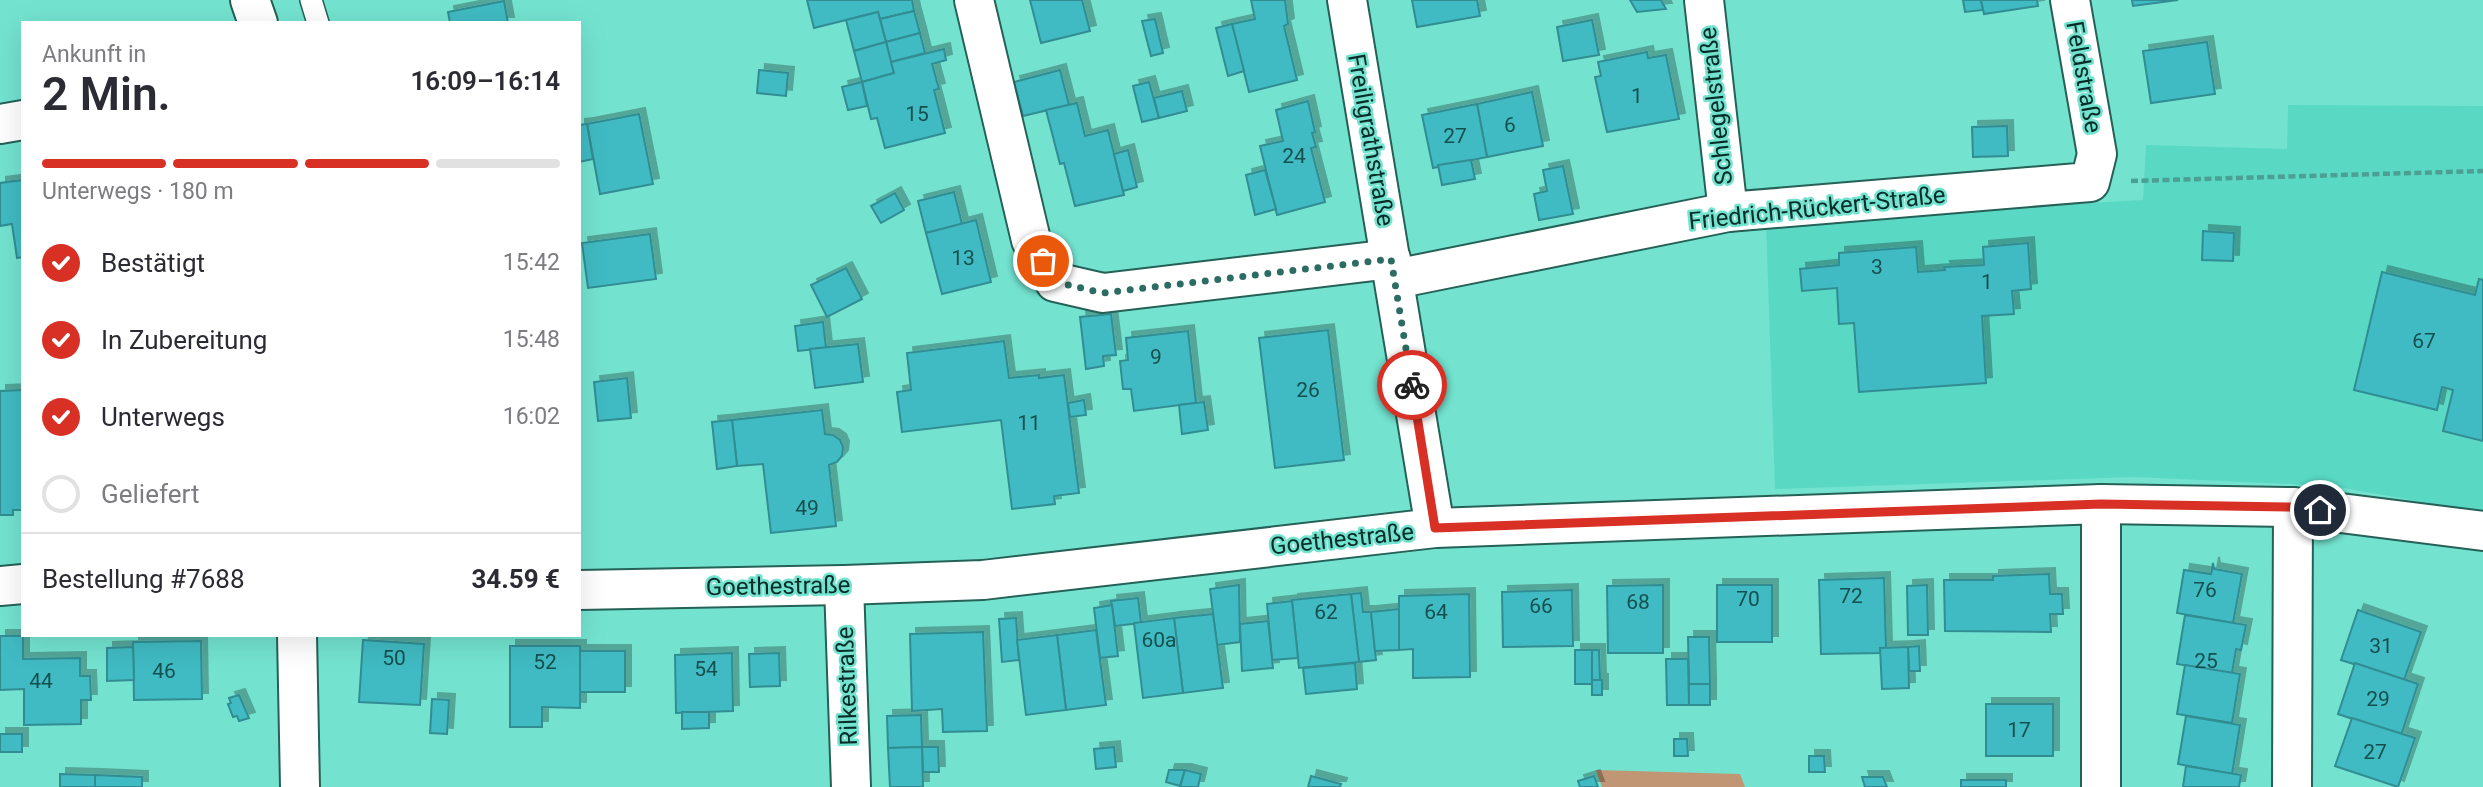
<!DOCTYPE html>
<html lang="de">
<meta charset="utf-8">
<style>
:root{--surface:#fff;--page:#f2f2f3;--text:#2b2b33;--muted:#7c7c81;--line:#e1e1e2;--accent:#d93025}
body{margin:0;font-family:Roboto,sans-serif;background:var(--page);color:var(--text);height:100vh;display:flex;flex-direction:column;font-size:26px;white-space:nowrap}
*{box-sizing:border-box;margin:0}
p{font-size:23px;color:var(--muted)}
.icon{flex:none;width:38px;height:38px;fill:none;stroke:currentColor;stroke-width:2;stroke-linecap:round;stroke-linejoin:round}
.map{position:relative;flex:1;overflow:hidden}
.side{position:absolute;left:21px;top:21px;width:560px;height:616px;display:flex;flex-direction:column;background:var(--surface);border-radius:0px;box-shadow:0 7px 28px #0002}
.side>*{flex:none}
.pin{position:absolute;display:grid;place-items:center;width:60px;height:60px;color:#fff;margin:-30px;border:4px solid #fff;border-radius:50%;box-shadow:0 2px 7px #0007}
.courier{position:absolute;display:grid;place-items:center;width:70px;height:70px;margin:-35px;border:5px solid #d93025;border-radius:50%;background:#fff;color:#222;box-shadow:0 2px 9px #0007}
.summary em{font-style:normal;font-weight:600}
.summary div{display:flex;flex-direction:column-reverse}
.summary{display:flex;align-items:center;justify-content:space-between;height:119px;padding:0 21px}
h1{font-size:46px;font-weight:600;line-height:52px}
.bar{display:grid;grid-template-columns:repeat(4,1fr);gap:10px 7px;align-content:center;height:84px;padding:0 21px}
.bar i{height:9px;border-radius:5px;background:var(--line)}
.bar .selected{background:var(--accent)}
.bar p{grid-column:span 4}
.line{display:flex;align-items:center;gap:18px;padding:0 21px;border-top:2px solid var(--line)}
.line div{flex:1}
ol{padding:0 21px;list-style:none}
li{display:flex;align-items:center;gap:21px;height:77px}
li p{margin-inline-start:auto}
li .icon{padding:7px;border-radius:50%;background:var(--accent);color:#fff;stroke-width:4}
li:last-child{color:var(--muted)}
li i{width:38px;height:38px;border:4px solid var(--line);border-radius:50%}
.map>svg:first-child{display:block}
.built{fill:#59d8c4}
.green{fill:#c09674}
.building{fill:#40bbc3;stroke:#318d93;stroke-width:2;filter:url(#shadow)}
.lines{fill:none;stroke-linecap:round;stroke-linejoin:round}
.service-casing{stroke:#256157;stroke-width:24}
.minor-casing{stroke:#256157;stroke-width:42}
.path{stroke:#4ca093;stroke-width:4.5;stroke-dasharray:7 3.5;stroke-linecap:butt}
.service{stroke:#fff;stroke-width:21}
.minor{stroke:#fff;stroke-width:38}
.done{stroke:#2d6c62;stroke-width:7;stroke-dasharray:0 12.6}
.route{stroke:#d93025;stroke-width:9}
.labels{text-anchor:middle;dominant-baseline:central;stroke-width:5;stroke-linejoin:round;paint-order:stroke}
.number-label{font-size:21px;fill:#15504e}
.street-label{font-size:24px;fill:#072c27;stroke:#73e3d0}
</style>
<div class="map">
<svg width="2483" height="787" viewBox="0 0 2483 787">
<defs>
<filter id="shadow"><feDropShadow dx="6" dy="-6" stdDeviation="0" flood-color="#0004"/></filter>
</defs>
<rect width="100%" height="100%" fill="#73e3d0"/>
<polygon class="built" points="2288,105 2483,106 2483,513 2333,486 2134,477 1775,489 1766,221 2143,200 2146,145 2287,149"/>
<polygon class="green" points="1596,770 1740,774 1745,787 1602,787"/>
<g class="building">
<polygon points="807,0 912,0 914,11 880,19 878,12 814,28"/>
<polygon points="1030,0 1082,0 1090,31 1041,43"/>
<polygon points="1251,0 1285,0 1288,24 1284,26 1297,80 1249,92 1232,24 1255,19"/>
<polygon points="1412,0 1477,0 1480,16 1417,27"/>
<polygon points="1630,0 1661,0 1666,9 1637,12"/>
<polygon points="1963,0 1981,0 1983,10 1965,12"/>
<polygon points="1981,0 2037,0 2038,6 1984,14"/>
<polygon points="2132,0 2178,0 2133,6"/>
<polygon points="504,1 508,23 450,23 448,12"/>
<polygon points="914,11 920,33 886,42 880,19"/>
<polygon points="878,12 886,42 854,51 846,20"/>
<polygon points="1155,19 1163,53 1151,56 1142,21"/>
<polygon points="1592,20 1599,55 1563,61 1557,27"/>
<polygon points="1232,24 1244,71 1228,76 1216,28"/>
<polygon points="920,33 925,53 891,62 886,42"/>
<polygon points="886,42 894,73 862,82 854,51"/>
<polygon points="2207,42 2215,94 2151,103 2143,51"/>
<polygon points="944,49 946,60 932,64 939,89 934,90 945,133 885,148 877,118 871,119 862,82 894,73 891,62"/>
<polygon points="1647,52 1648,58 1666,55 1679,119 1607,132 1595,77 1601,76 1598,62"/>
<polygon points="759,70 788,73 786,96 757,93"/>
<polygon points="1060,70 1069,105 1023,116 1014,82"/>
<polygon points="862,82 867,106 848,110 842,87"/>
<polygon points="1149,82 1159,118 1142,122 1133,86"/>
<polygon points="1182,91 1187,111 1159,118 1154,98"/>
<polygon points="1532,92 1543,146 1487,157 1477,104"/>
<polygon points="1308,101 1315,132 1312,133 1316,147 1311,148 1325,202 1277,215 1260,146 1283,141 1276,110"/>
<polygon points="1077,103 1085,136 1108,130 1124,195 1075,206 1064,163 1060,164 1046,110"/>
<polygon points="1477,104 1487,157 1433,168 1422,115"/>
<polygon points="639,114 653,184 600,194 587,124"/>
<polygon points="587,124 593,159 579,162 579,125"/>
<polygon points="2007,126 2008,156 1973,157 1972,127"/>
<polygon points="1128,150 1137,187 1123,191 1114,154"/>
<polygon points="1471,160 1475,179 1442,185 1438,165"/>
<polygon points="1563,166 1573,214 1539,220 1534,194 1547,191 1543,170"/>
<polygon points="1265,170 1276,209 1255,215 1246,175"/>
<polygon points="23,180 23,257 17,258 12,224 0,226 0,183"/>
<polygon points="954,192 962,224 926,233 918,201"/>
<polygon points="895,193 904,210 881,223 871,206"/>
<polygon points="976,220 991,282 942,294 926,233"/>
<polygon points="2203,231 2234,233 2233,261 2202,260"/>
<polygon points="650,234 656,279 588,288 582,243"/>
<polygon points="2028,243 2031,289 2012,291 2014,314 1982,316 1986,383 1859,392 1854,323 1839,324 1837,288 1802,291 1800,269 1839,265 1839,253 1916,247 1918,272 1945,270 1944,267 1984,265 1983,247"/>
<polygon points="846,268 862,299 827,317 811,285"/>
<polygon points="2382,272 2475,295 2479,279 2483,280 2483,441 2443,431 2453,390 2442,387 2437,410 2354,390"/>
<polygon points="1111,314 1116,355 1103,356 1104,366 1086,369 1080,317"/>
<polygon points="823,322 826,348 798,351 795,326"/>
<polygon points="1328,330 1344,460 1275,468 1259,338"/>
<polygon points="1188,331 1196,403 1134,411 1131,389 1123,389 1120,361 1128,360 1126,338"/>
<polygon points="1004,341 1009,378 1039,375 1039,378 1064,375 1079,493 1054,496 1055,504 1012,509 1001,420 902,432 897,392 911,390 907,353"/>
<polygon points="858,344 863,382 815,388 810,349"/>
<polygon points="627,378 631,418 598,421 594,382"/>
<polygon points="23,390 23,510 13,510 13,515 0,515 0,391"/>
<polygon points="1084,400 1086,415 1070,417 1068,403"/>
<polygon points="1204,402 1208,430 1182,434 1179,405"/>
<polygon points="822,410 825,434 833,435 840,440 843,447 842,456 837,462 829,465 836,526 771,533 763,464 737,466 732,420"/>
<polygon points="732,420 737,466 717,469 712,422"/>
<polygon points="2213,563 2214,569 2242,574 2233,623 2177,613 2184,570 2211,574"/>
<polygon points="2049,574 2050,594 2062,594 2063,614 2050,614 2051,632 1945,631 1944,580 1993,580 1993,576"/>
<polygon points="1884,578 1886,648 1880,648 1881,653 1821,654 1819,580"/>
<polygon points="1239,585 1240,642 1217,645 1210,589"/>
<polygon points="1663,585 1663,653 1608,653 1607,586"/>
<rect x="1717" y="585" width="55" height="57"/>
<polygon points="1927,585 1928,635 1908,635 1907,586"/>
<polygon points="1572,590 1573,646 1503,647 1502,592"/>
<polygon points="1361,593 1363,612 1371,612 1376,660 1359,662 1351,594"/>
<polygon points="1351,594 1359,662 1299,668 1292,600"/>
<polygon points="1469,594 1470,677 1413,678 1413,649 1399,650 1399,596"/>
<polygon points="1138,598 1141,623 1115,626 1111,601"/>
<polygon points="1292,601 1298,658 1272,660 1267,604"/>
<polygon points="1112,605 1118,656 1100,658 1094,608"/>
<polygon points="1399,609 1399,650 1375,651 1371,612"/>
<polygon points="2358,610 2421,632 2404,680 2341,660"/>
<polygon points="1213,614 1223,688 1183,693 1174,618"/>
<polygon points="2185,615 2246,625 2241,650 2236,649 2232,673 2177,664"/>
<polygon points="1016,618 1019,660 1002,662 999,619"/>
<polygon points="1174,618 1183,693 1143,698 1134,623"/>
<polygon points="1268,621 1273,668 1242,671 1240,624"/>
<polygon points="1096,630 1106,705 1066,710 1057,635"/>
<polygon points="983,632 987,731 943,732 942,709 912,711 910,634"/>
<polygon points="1057,635 1066,710 1026,715 1017,640"/>
<polygon points="0,636 23,636 23,659 80,658 80,676 90,676 91,700 81,700 81,724 24,725 24,689 0,690"/>
<polygon points="1688,637 1709,637 1710,684 1689,684"/>
<polygon points="363,640 424,644 420,705 359,702"/>
<polygon points="201,641 202,699 134,700 133,642"/>
<polygon points="510,646 580,646 580,708 542,707 542,727 510,727"/>
<polygon points="1919,646 1920,671 1909,671 1908,647"/>
<polygon points="133,647 134,680 107,681 107,648"/>
<polygon points="1908,647 1909,688 1882,689 1880,648"/>
<rect x="1575" y="650" width="17" height="34"/>
<polygon points="1592,650 1599,650 1600,680 1592,680"/>
<rect x="580" y="651" width="45" height="41"/>
<polygon points="732,653 733,711 676,713 675,655"/>
<polygon points="779,653 780,686 750,687 749,654"/>
<polygon points="1666,659 1688,659 1689,705 1667,705"/>
<polygon points="1355,663 1357,689 1306,694 1303,668"/>
<polygon points="2355,663 2418,684 2401,735 2338,714"/>
<polygon points="2185,665 2240,674 2232,723 2177,714"/>
<rect x="1592" y="680" width="10" height="15"/>
<rect x="1689" y="684" width="21" height="21"/>
<polygon points="239,695 249,718 239,721 237,716 233,717 228,704 231,703 229,698"/>
<polygon points="432,699 449,700 447,734 430,733"/>
<rect x="1986" y="704" width="67" height="52"/>
<polygon points="682,712 709,712 709,728 682,729"/>
<polygon points="921,715 922,747 888,748 887,716"/>
<polygon points="2186,716 2240,725 2232,774 2178,764"/>
<polygon points="2352,718 2415,738 2398,787 2335,766"/>
<rect x="0" y="734" width="22" height="18"/>
<polygon points="1674,739 1687,739 1688,756 1674,756"/>
<polygon points="922,747 938,747 939,772 923,772"/>
<polygon points="922,747 923,787 890,787 888,748"/>
<polygon points="1114,747 1116,767 1096,769 1094,749"/>
<polygon points="1809,756 1824,756 1825,772 1809,772"/>
<polygon points="2186,766 2241,775 2239,787 2183,787"/>
<polygon points="1169,770 1185,770 1180,786 1166,782"/>
<polygon points="1185,770 1201,774 1198,787 1180,787"/>
<polygon points="60,774 95,775 95,787 60,787"/>
<polygon points="95,775 142,777 142,787 95,787"/>
<polygon points="1311,776 1341,784 1340,787 1308,787"/>
<polygon points="1594,776 1598,787 1580,787 1578,781"/>
<polygon points="1862,777 1883,777 1887,787 1865,787"/>
<rect x="1961" y="780" width="45" height="7"/>
</g>
<g class="lines">
<g class="service-casing">
<polyline id="service" points="311,0 318,23"/>
</g>
<g class="minor-casing">
<g id="minor">
<polyline points="250,0 258,23"/>
<polyline points="974,0 1031,240 1055,282 1103,293 1391,259"/>
<polyline points="1347,0 1435,528"/>
<polyline points="1704,0 1728,212"/>
<polyline points="0,124 23,120"/>
<polyline points="1395,279 1728,212 2090,182 2097,154 2070,0"/>
<polyline points="844,585 851,787"/>
<polyline points="0,586 23,584"/>
<polyline points="579,590 844,585 983,580 1435,528 2101,504 2293,507 2483,531"/>
<polyline points="297,635 300,787"/>
<polyline points="2101,787 2101,504"/>
<polyline points="2292,787 2293,507"/>
</g>
</g>
<polyline class="path" points="2131,181 2483,171"/>
<use href="#service" class="service"/>
<use href="#minor" class="minor"/>
</g>
<g class="lines">
<polyline class="done" points="1043,261 1055,282 1103,293 1391,259 1412,385"/>
<polyline class="route" points="1412,385 1435,528 2101,504 2293,507 2320,510"/>
</g>
<g class="labels">
<g class="number-label">
<text x="1637" y="96">1</text>
<text x="917" y="114">15</text>
<text x="1510" y="125">6</text>
<text x="1455" y="136">27</text>
<text x="1294" y="156">24</text>
<text x="963" y="258">13</text>
<text x="1877" y="267">3</text>
<text x="1987" y="282">1</text>
<text x="2424" y="341">67</text>
<text x="1156" y="357">9</text>
<text x="1308" y="390">26</text>
<text x="1029" y="423">11</text>
<text x="807" y="508">49</text>
<text x="2205" y="590">76</text>
<text x="1851" y="596">72</text>
<text x="1748" y="599">70</text>
<text x="1638" y="602">68</text>
<text x="1541" y="606">66</text>
<text x="1326" y="612">62</text>
<text x="1436" y="612">64</text>
<text x="1159" y="640">60a</text>
<text x="2381" y="646">31</text>
<text x="394" y="658">50</text>
<text x="2206" y="661">25</text>
<text x="545" y="662">52</text>
<text x="706" y="669">54</text>
<text x="164" y="671">46</text>
<text x="41" y="681">44</text>
<text x="2378" y="699">29</text>
<text x="2019" y="730">17</text>
<text x="2375" y="752">27</text>
</g>
<g class="street-label">
<text transform="translate(2084 77) rotate(80)">Feldstraße</text>
<text transform="translate(1716 106) rotate(-96)">Schlegelstraße</text>
<text transform="translate(1371 140) rotate(80)">Freiligrathstraße</text>
<text transform="translate(1817 208) rotate(-6)">Friedrich-Rückert-Straße</text>
<text transform="translate(1342 539) rotate(-6)">Goethestraße</text>
<text transform="translate(778 586) rotate(-1)">Goethestraße</text>
<text transform="translate(847 686) rotate(-92)">Rilkestraße</text>
</g>
</g>
</svg>
<div class="pin" style="left:1043px;top:261px;background:#ea580c"><svg class="icon" aria-label="bag" viewBox="0 0 24 24"><path d="M5 8h14l-1 12H6zM9 8a3 3 0 0 1 6 0"/></svg></div>
<div class="pin" style="left:2320px;top:510px;background:#1f2937"><svg class="icon" aria-label="home" viewBox="0 0 24 24"><path d="M3 11l9-7 9 7M6 9v11h12V9"/></svg></div>
<div class="courier" style="left:1412px;top:385px"><svg class="icon" aria-label="bike" viewBox="0 0 24 24"><circle cx="6" cy="16" r="4"/><circle cx="18" cy="16" r="4"/><path d="M6 16l4-8h5l3 8M10 8l3 8H6M13 5h3"/></svg></div>
<section class="side">
<div class="summary"><div><h1>2 Min.</h1><p>Ankunft in</p></div><em>16:09–16:14</em></div>
<div class="bar"><i class="selected"></i><i class="selected"></i><i class="selected"></i><i></i><p>Unterwegs · 180 m</p></div>
<ol>
<li><svg class="icon" aria-label="check" viewBox="0 0 24 24"><path d="M5 12l5 5 9-10"/></svg>Bestätigt<p>15:42</p></li>
<li><svg class="icon" aria-label="check" viewBox="0 0 24 24"><path d="M5 12l5 5 9-10"/></svg>In Zubereitung<p>15:48</p></li>
<li><svg class="icon" aria-label="check" viewBox="0 0 24 24"><path d="M5 12l5 5 9-10"/></svg>Unterwegs<p>16:02</p></li>
<li><i></i>Geliefert</li>
</ol>
<div class="line" style="height:91px"><div>Bestellung #7688</div><b>34.59 €</b></div>
</section>
</div>
